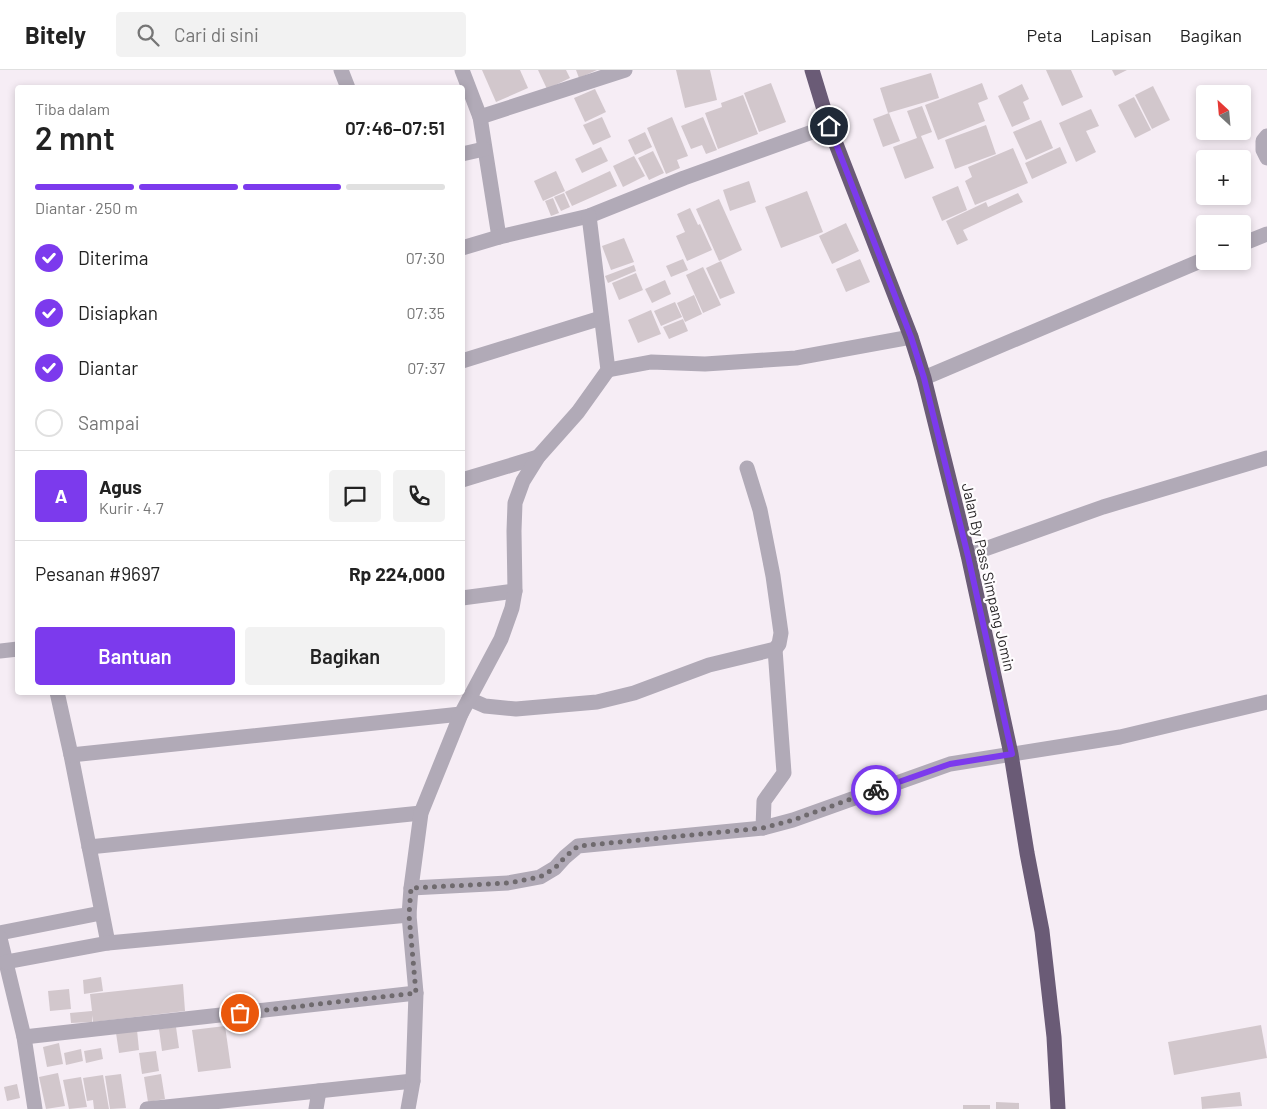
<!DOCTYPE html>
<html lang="id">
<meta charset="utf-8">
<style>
:root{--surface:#fff;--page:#f2f2f2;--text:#222;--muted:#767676;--line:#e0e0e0;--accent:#7c3aed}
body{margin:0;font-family:Barlow,sans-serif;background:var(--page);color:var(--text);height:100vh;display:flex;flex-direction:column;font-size:19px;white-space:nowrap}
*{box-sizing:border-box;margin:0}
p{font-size:16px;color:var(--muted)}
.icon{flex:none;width:28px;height:28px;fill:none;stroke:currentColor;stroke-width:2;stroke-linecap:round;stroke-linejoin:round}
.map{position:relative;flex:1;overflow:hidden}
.sheet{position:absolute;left:15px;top:15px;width:450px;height:610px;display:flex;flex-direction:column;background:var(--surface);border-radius:5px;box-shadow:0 2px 8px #0003}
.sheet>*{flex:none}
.needle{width:32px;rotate:334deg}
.tools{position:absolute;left:1196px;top:15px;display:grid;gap:10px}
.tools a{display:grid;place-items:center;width:55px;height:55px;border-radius:5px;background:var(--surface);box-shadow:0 2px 8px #0003;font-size:25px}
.pin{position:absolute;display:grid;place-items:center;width:42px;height:42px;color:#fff;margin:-21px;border:2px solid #fff;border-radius:50%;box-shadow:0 1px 5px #0007}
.courier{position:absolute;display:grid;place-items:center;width:50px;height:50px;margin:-25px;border:4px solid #7c3aed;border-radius:50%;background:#fff;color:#222;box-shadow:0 1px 6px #0007}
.headline em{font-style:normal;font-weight:600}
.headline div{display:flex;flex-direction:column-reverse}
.headline{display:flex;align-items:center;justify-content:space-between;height:85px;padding:0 20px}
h1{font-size:32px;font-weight:600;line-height:38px}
.bar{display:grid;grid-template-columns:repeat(4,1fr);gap:8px 5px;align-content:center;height:60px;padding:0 20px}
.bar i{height:6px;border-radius:4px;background:var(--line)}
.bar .active{background:var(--accent)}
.bar p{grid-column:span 4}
.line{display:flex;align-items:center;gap:12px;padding:0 20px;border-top:1px solid var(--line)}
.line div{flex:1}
.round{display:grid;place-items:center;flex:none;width:52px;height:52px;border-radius:5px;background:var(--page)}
ol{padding:0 20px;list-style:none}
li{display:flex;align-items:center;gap:15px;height:55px}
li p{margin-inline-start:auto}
li .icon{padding:5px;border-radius:50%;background:var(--accent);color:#fff;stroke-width:4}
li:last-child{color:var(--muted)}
li i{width:28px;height:28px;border:2px solid var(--line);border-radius:50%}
.primary-button{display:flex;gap:10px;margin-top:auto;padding:10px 20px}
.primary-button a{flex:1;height:58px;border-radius:5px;background:var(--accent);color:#fff;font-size:20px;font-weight:600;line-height:58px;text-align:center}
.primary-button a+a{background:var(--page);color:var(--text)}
header{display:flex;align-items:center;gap:30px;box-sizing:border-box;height:70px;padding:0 25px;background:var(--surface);border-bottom:1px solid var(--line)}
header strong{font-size:24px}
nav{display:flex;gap:28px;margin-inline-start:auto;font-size:18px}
.search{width:350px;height:45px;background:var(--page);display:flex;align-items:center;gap:12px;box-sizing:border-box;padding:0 18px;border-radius:5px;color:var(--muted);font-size:19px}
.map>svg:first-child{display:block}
.building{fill:#d2c7cc}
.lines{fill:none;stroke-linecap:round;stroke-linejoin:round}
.minor{stroke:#b1aab7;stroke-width:15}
.highway{stroke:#6a5b76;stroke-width:15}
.done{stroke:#6f6a6e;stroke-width:5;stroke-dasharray:0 9}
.route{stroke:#7c3aed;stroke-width:6}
.labels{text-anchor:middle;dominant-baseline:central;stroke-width:4.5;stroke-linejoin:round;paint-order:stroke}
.street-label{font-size:15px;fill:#272426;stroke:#fefcfe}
</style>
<header>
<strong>Bitely</strong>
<div class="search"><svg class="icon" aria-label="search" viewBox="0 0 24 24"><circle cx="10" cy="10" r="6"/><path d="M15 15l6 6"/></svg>Cari di sini</div>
<nav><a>Peta</a><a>Lapisan</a><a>Bagikan</a></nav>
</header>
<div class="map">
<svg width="1267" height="1039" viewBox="0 0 1267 1039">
<rect width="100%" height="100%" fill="#f6edf5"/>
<g class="building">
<polygon points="482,0 520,0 528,18 496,32"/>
<polygon points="538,0 566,0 570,8 547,19"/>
<polygon points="576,0 597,0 579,8"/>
<polygon points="676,0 710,0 717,30 685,38"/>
<polygon points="1046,0 1071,0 1083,27 1062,36"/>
<polygon points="1112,0 1127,0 1115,6"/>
<polygon points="931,3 939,28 888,43 880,18"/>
<polygon points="771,13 786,52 759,62 744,23"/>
<polygon points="982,13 988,29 978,33 985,51 938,70 925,35"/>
<polygon points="1022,14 1029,29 1023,32 1030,49 1012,57 998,26"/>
<polygon points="1153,16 1170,50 1152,59 1135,25"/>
<polygon points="595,19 606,42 585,52 574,28"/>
<polygon points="743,25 758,64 718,79 705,43 722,37 721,33"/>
<polygon points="1134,27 1151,60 1135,68 1118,35"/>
<polygon points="922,36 932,62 921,66 934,98 905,109 893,77 917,68 907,41"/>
<polygon points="1091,39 1099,56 1086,61 1096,82 1076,92 1059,53"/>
<polygon points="889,43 900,71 883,77 873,49"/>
<polygon points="602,47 611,67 593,75 583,55"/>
<polygon points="672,47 688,86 677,90 680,98 666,104 647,58"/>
<polygon points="703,47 717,80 706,84 702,75 691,79 681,56"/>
<polygon points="1041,50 1053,78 1026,90 1013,62"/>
<polygon points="986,55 996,84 955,99 945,70"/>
<polygon points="645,62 652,77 635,85 628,70"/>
<polygon points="601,77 608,91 582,103 575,89"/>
<polygon points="1060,77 1067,93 1032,109 1025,93"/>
<polygon points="1013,78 1028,113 975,135 965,111 972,107 968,97"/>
<polygon points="653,81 664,103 649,110 638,88"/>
<polygon points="634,86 645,106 623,117 613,96"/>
<polygon points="556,101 565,121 543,131 534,111"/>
<polygon points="610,101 617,116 572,136 565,122"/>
<polygon points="749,111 756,132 730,141 723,120"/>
<polygon points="958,116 967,140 942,151 932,127"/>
<polygon points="807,121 823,162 781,178 765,137"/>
<polygon points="564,123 570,137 561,141 554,127"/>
<polygon points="1018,123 1023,132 963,160 968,170 957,175 946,151 986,132 988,137"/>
<polygon points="553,128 559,143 551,146 545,131"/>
<polygon points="719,129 742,180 719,191 696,139"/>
<polygon points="690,138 698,155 700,154 712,180 687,191 676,166 685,162 677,144"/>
<polygon points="846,153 859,181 832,194 819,166"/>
<polygon points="624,168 634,192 611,200 602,176"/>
<polygon points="683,189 688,200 671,207 666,196"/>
<polygon points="860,189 870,212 846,222 836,199"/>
<polygon points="721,191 735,223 720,229 706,198"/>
<polygon points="634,195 636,201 608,213 605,206"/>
<polygon points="703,197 721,235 703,243 686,205"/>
<polygon points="636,203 643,220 619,230 612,213"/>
<polygon points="665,210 671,224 652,233 645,219"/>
<polygon points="694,225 702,244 685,252 677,233"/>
<polygon points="675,232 682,247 661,256 654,241"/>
<polygon points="651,240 661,264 638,273 628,250"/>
<polygon points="683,249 688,261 669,269 663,257"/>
<polygon points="101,907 103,921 84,924 83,910"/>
<polygon points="183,914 185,941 93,952 92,945 92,952 71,953 70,943 92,941 90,924"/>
<polygon points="69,919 71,939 50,941 48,921"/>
<polygon points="1261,955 1267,988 1174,1005 1168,972"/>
<polygon points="225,956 231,998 198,1002 192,960"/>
<polygon points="176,957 179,978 162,981 159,959"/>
<polygon points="137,960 139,980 119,983 116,963"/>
<polygon points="59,973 63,994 47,997 43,977"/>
<polygon points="101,978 103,989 86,993 84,981"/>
<polygon points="81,979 83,991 66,995 64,983"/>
<polygon points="156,981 159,1001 142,1004 139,983"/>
<polygon points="58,1003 65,1036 46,1039 39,1007"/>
<polygon points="121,1004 126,1038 110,1039 105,1006"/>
<polygon points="161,1004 165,1029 148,1032 144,1007"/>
<polygon points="103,1005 109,1039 94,1039 93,1030 87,1031 83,1008"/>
<polygon points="81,1007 87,1037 69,1039 63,1010"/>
<polygon points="17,1014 20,1028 7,1031 4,1017"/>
<polygon points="1240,1022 1242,1036 1202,1039 1201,1027"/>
<polygon points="996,1032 1019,1033 1019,1039 996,1039"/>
<rect x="963" y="1035" width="27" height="4"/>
</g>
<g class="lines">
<g class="minor">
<polyline points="341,0 348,18"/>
<polyline points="462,0 480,47 499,167"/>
<polyline points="480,47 625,0"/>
<polyline points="1267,66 1263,71 1263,80 1267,88"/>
<polyline points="462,84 484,79"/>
<polyline points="1242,174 1267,164"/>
<polyline points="462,178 499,167 589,146 684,108 829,56"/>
<polyline points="462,291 601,248"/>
<polyline points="608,300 651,292 705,294 796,288 911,267"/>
<polyline points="924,308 1205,189"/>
<polyline points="462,410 538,387"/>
<polyline points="968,485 1103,437 1267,388"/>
<polyline points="462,528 515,521"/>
<polyline points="0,581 18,579"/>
<polyline points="57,622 71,685 108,873"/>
<polyline points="469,629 485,636 516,639 597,632 634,623 709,595 775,579 779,574 781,563 773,506 760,440 747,398"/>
<polyline points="71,685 461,644"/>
<polyline points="763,758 764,731 784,703 775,579"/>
<polyline points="89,777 421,743"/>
<polyline points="411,818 508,813 540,807 555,798 565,787 578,776 763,758 793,750 950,694 1120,667 1267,632"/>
<polyline points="0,863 101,843"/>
<polyline points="0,868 24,967 35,1039"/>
<polyline points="6,892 108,873 409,845"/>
<polyline points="24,967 416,923"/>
<polyline points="147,1039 413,1011"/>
<polyline points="316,1039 319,1021"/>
<polyline points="408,1039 413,1011 416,923 409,845 411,818 421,743 461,644 501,569 512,538 515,521 514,461 515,433 523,411 538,387 578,342 608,300 589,146"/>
</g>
<polyline class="highway" points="812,0 829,56 911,267 924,308 968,485 1011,684 1027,783 1042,861 1054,967 1058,1039"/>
</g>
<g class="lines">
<polyline class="done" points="240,943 416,923 409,845 411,818 508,813 540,807 555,798 565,787 578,776 763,758 793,750 876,720"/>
<polyline class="route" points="829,56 911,267 924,308 968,486 1012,684 950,694 876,720"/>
</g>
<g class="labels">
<g class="street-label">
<text transform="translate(989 507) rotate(77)">Jalan By Pass Simpang Jomin</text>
</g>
</g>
</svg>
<div class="tools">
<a><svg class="needle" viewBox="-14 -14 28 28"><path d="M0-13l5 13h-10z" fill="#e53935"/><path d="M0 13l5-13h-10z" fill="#767676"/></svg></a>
<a>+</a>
<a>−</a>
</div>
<div class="pin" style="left:240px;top:943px;background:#ea580c"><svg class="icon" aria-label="bag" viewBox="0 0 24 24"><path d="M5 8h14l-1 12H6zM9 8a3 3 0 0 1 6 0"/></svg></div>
<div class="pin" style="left:829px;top:56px;background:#1f2937"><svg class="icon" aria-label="home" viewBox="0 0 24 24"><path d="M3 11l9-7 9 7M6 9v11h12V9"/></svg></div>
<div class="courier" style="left:876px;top:720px"><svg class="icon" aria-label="bike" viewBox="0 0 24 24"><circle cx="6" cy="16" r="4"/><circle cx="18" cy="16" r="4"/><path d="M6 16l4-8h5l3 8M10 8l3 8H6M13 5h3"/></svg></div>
<section class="sheet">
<div class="headline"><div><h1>2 mnt</h1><p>Tiba dalam</p></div><em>07:46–07:51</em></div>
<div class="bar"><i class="active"></i><i class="active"></i><i class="active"></i><i></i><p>Diantar · 250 m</p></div>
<ol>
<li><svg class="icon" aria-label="check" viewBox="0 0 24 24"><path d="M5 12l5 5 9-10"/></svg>Diterima<p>07:30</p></li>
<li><svg class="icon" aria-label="check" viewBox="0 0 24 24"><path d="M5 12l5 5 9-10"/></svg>Disiapkan<p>07:35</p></li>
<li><svg class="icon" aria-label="check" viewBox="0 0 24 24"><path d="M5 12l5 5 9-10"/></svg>Diantar<p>07:37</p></li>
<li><i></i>Sampai</li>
</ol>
<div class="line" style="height:90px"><b class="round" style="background:var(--accent);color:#fff">A</b><div><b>Agus</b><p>Kurir · 4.7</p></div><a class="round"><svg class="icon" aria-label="chat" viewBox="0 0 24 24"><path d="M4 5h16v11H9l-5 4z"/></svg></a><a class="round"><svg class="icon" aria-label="phone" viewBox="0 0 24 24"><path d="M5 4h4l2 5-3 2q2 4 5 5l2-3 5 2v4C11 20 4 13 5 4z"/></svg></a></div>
<div class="line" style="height:65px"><div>Pesanan #9697</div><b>Rp 224,000</b></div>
<div class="primary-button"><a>Bantuan</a><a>Bagikan</a></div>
</section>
</div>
